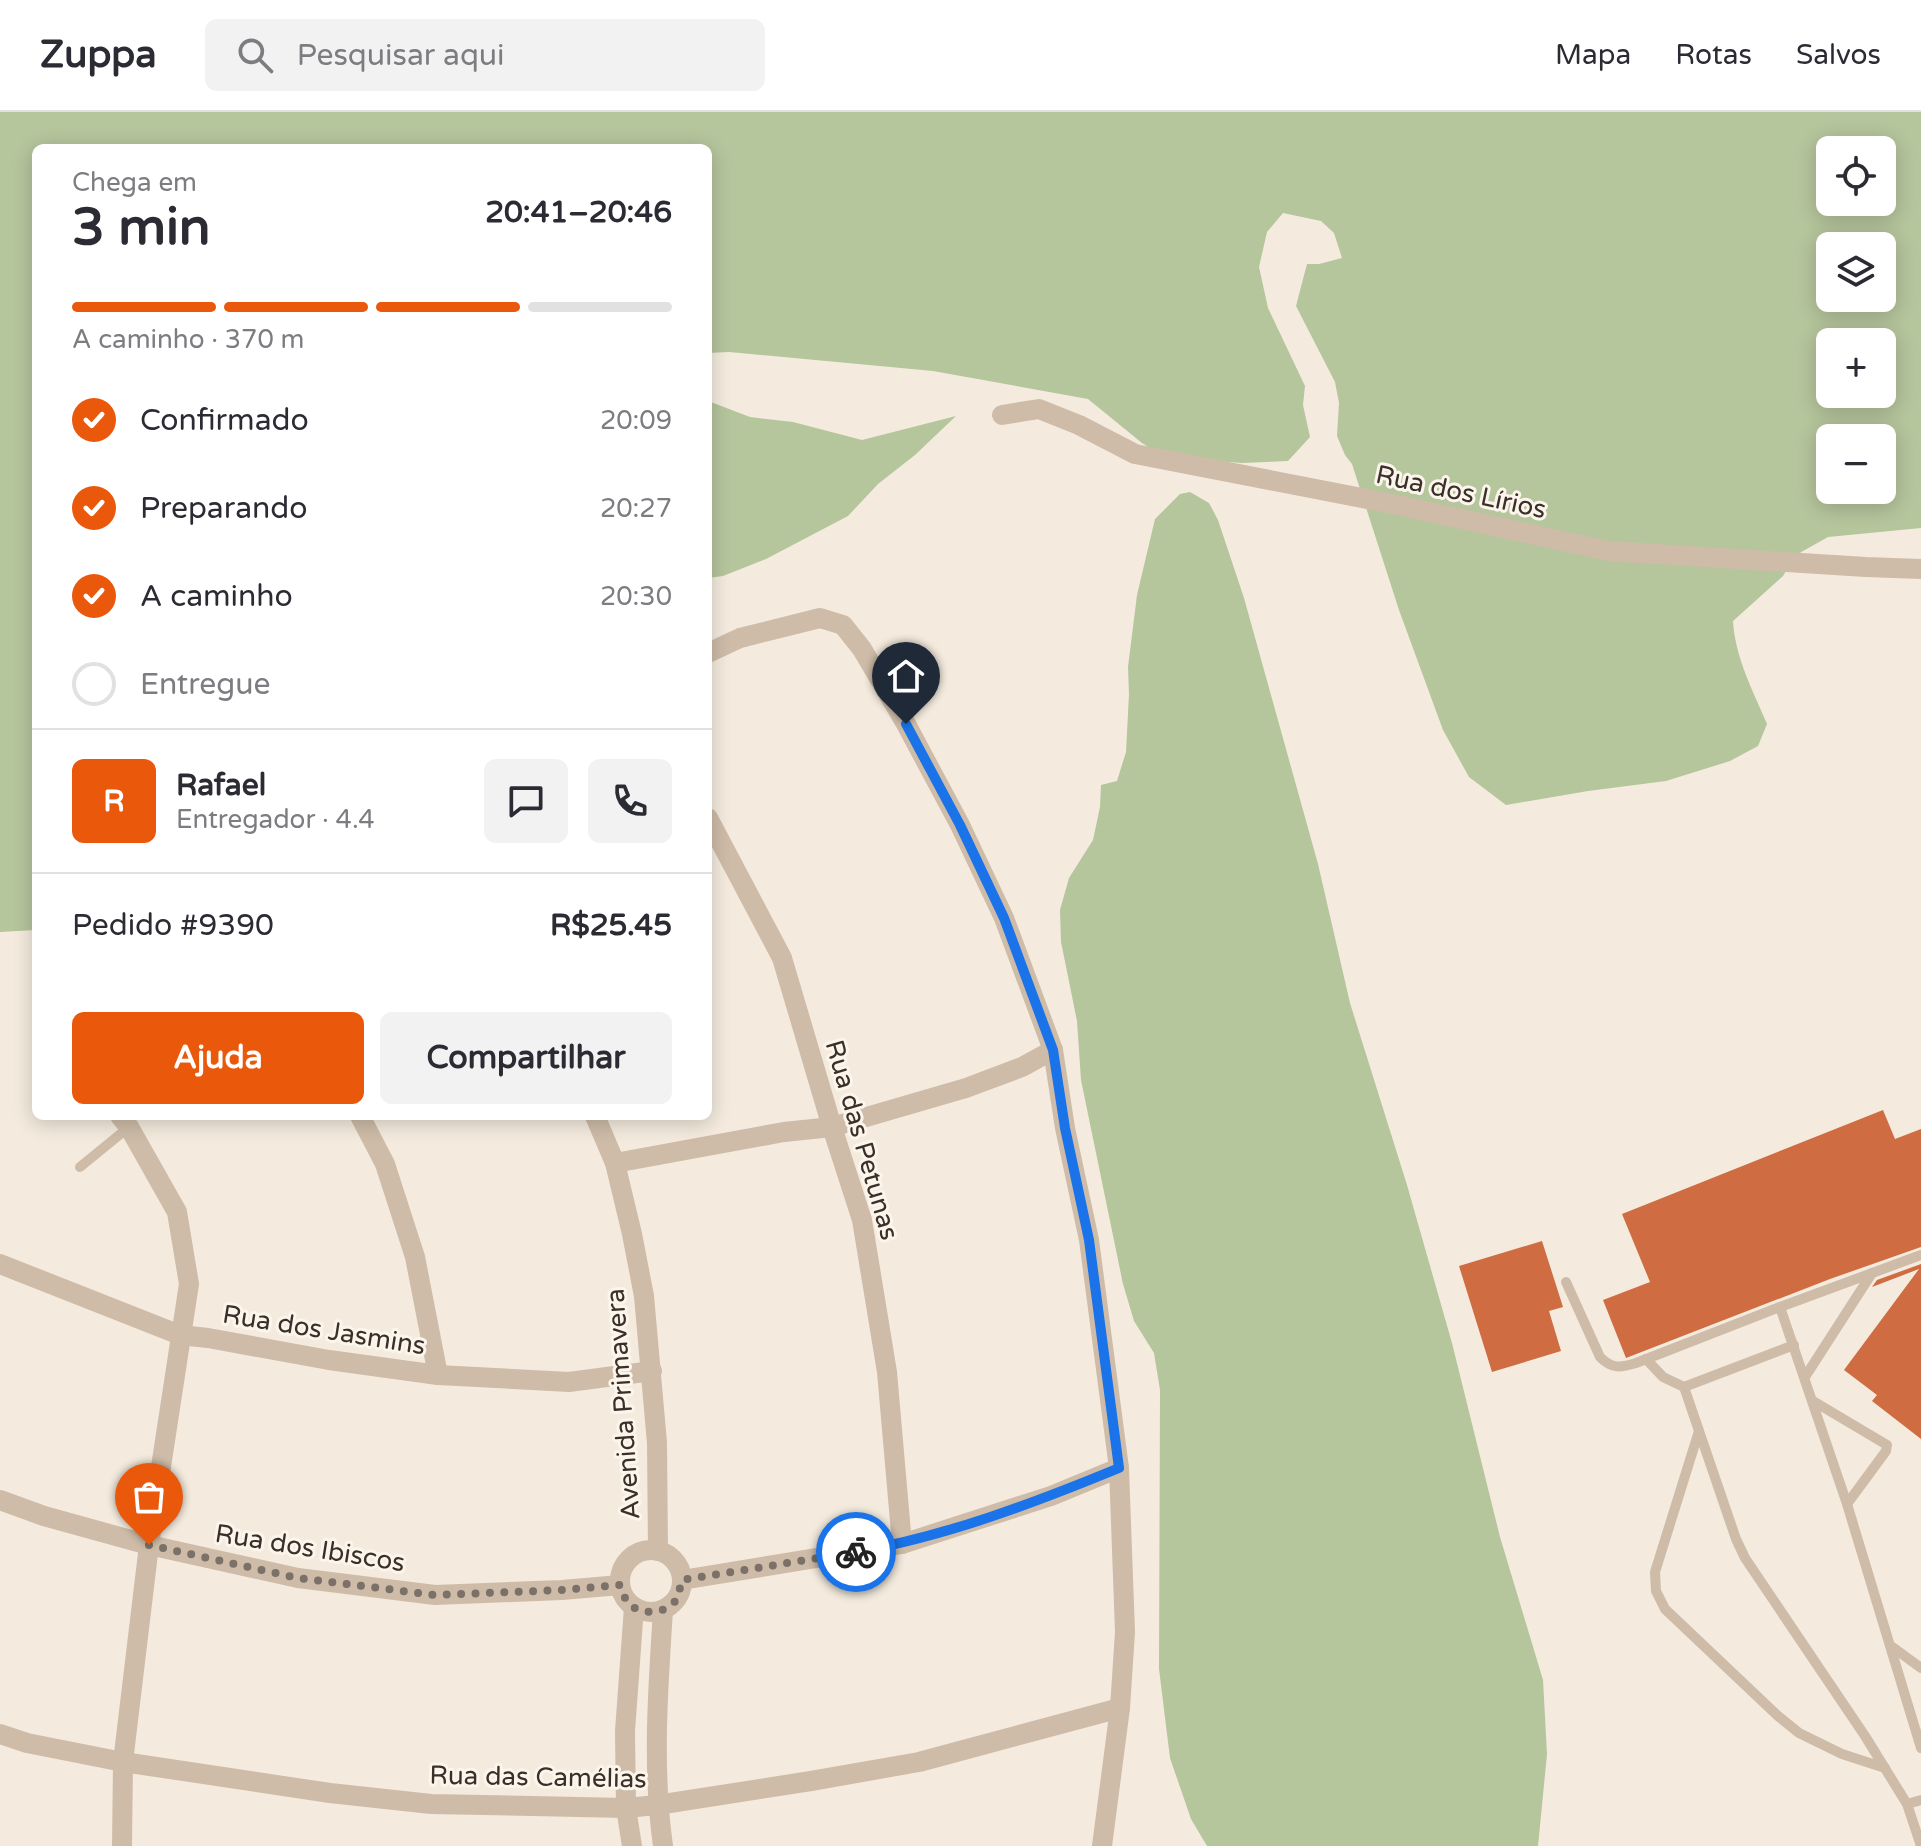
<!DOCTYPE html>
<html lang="pt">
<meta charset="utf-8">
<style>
:root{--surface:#fff;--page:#f2f2f3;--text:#2b2b33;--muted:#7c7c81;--line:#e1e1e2;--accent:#ea580c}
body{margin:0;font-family:"Varela Round",sans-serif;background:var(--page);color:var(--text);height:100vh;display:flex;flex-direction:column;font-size:30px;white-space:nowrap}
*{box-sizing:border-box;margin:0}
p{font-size:26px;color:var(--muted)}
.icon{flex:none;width:44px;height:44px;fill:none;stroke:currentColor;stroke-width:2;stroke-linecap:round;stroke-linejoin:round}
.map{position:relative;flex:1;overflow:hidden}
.drawer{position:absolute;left:32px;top:32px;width:680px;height:976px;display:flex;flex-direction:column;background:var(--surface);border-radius:12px;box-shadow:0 4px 20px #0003}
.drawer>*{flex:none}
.tools{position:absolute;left:1816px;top:24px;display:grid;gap:16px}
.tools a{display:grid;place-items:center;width:80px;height:80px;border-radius:12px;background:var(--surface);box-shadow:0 4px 20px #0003;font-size:40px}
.pin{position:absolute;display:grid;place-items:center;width:68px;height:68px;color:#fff;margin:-82px -34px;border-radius:50% 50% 50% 0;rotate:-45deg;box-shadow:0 0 8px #0007}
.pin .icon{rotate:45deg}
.courier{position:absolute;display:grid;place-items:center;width:80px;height:80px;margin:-40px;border:6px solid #1a73e8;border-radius:50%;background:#fff;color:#222;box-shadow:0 2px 10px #0007}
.headline em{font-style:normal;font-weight:800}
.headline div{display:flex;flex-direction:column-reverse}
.headline{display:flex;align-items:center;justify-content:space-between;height:136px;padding:0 40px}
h1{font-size:52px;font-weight:800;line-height:60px}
.bar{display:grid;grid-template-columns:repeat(4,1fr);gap:12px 8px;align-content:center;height:96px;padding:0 40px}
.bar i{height:10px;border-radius:6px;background:var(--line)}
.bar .on{background:var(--accent)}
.bar p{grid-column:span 4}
.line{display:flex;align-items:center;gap:20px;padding:0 40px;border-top:2px solid var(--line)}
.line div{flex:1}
.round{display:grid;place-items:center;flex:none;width:84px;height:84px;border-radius:12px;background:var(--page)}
ol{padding:0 40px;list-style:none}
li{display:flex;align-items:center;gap:24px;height:88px}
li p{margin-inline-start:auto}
li .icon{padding:8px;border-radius:50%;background:var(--accent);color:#fff;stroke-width:4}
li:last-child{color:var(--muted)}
li i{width:44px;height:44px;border:4px solid var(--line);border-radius:50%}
.primary-button{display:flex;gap:16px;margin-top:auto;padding:16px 40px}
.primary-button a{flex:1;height:92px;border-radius:12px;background:var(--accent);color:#fff;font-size:32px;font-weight:800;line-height:92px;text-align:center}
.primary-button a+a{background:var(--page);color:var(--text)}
header{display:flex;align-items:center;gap:48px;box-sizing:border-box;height:112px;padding:0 40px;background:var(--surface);border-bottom:2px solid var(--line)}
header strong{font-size:38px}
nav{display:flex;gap:44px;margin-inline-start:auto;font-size:28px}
.search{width:560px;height:72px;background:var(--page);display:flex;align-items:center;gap:20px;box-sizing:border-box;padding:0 28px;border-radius:12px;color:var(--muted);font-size:30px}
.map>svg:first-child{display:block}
.green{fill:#b5c59c;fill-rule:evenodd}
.building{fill:#cf6c41}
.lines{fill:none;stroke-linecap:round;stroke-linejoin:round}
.service{stroke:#cebca8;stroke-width:10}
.minor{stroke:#cebca8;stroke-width:20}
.done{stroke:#7b7168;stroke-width:8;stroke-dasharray:0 14.4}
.route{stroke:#1a73e8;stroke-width:10}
.labels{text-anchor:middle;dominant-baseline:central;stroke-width:6;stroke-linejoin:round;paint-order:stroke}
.street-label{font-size:26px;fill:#3a2f29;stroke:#fbf5eb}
</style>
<header>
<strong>Zuppa</strong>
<div class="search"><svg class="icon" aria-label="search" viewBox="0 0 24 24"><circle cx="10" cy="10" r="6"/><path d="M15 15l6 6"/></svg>Pesquisar aqui</div>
<nav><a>Mapa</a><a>Rotas</a><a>Salvos</a></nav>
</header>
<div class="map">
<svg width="1921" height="1734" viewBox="0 0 1921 1734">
<rect width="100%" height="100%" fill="#f4ebde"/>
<g class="green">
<path d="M0,0H1921V416L1828,425L1796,443L1783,464L1733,509C1735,545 1753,579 1767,612L1758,634L1730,649L1666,669L1588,679L1506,693L1469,665L1443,618L1399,498L1352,352L1345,343L1337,324L1339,291L1335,270L1296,194L1307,152H1319L1342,146L1334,121L1321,109L1283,101L1267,120L1259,155L1268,196L1305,274L1303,293L1310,325L1288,349L1242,351L1165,345L1142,331L1088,287L933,259L729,240L708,241V36H36V818L0,820ZM1830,38H1882V90H1830ZM1830,134H1882V186H1830ZM1830,230H1882V282H1830ZM1830,326H1882V378H1830Z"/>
<polygon points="708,289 750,305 793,310 862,328 956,304 915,343 878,372 848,404 766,447 723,464 708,466"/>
<polygon points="1190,380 1209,391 1218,408 1244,486 1318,752 1350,891 1407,1073 1452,1231 1500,1425 1543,1568 1547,1642 1538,1734 1207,1734 1191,1707 1170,1646 1159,1557 1160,1278 1154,1241 1134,1209 1123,1172 1081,968 1077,909 1061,830 1060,798 1069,766 1093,728 1100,695 1101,673 1117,669 1126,640 1129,582 1128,555 1137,483 1155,407 1180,382"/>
</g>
<g class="building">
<polygon points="1883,998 1895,1027 1921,1017 1921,1135 1830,1167 1626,1246 1603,1188 1650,1170 1622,1102"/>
<polygon points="1542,1129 1563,1195 1549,1199 1561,1239 1492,1260 1459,1154"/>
<polygon points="1921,1152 1921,1327 1872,1289 1877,1283 1844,1258 1919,1157 1872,1175 1877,1168"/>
</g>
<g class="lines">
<g class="service">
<polyline points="80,1055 129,1015"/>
<path d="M1566,1170L1600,1245C1612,1257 1620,1256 1636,1251L1780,1195L1847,1392L1921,1636"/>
<polyline points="1780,1195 1921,1143"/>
<polyline points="1646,1247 1663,1265 1684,1275 1736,1427 1745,1446 1865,1624 1907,1692 1921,1734"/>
<polyline points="1805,1265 1872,1161"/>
<polyline points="1684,1275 1794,1233"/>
<polyline points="1813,1289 1887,1333 1886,1339 1847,1392"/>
<polyline points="1699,1319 1655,1460 1656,1479 1665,1497 1778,1604 1799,1621 1842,1642 1885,1656"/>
<polyline points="1891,1534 1921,1556"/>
<polyline points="1907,1692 1921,1688"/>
</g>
<g class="minor">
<polyline points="1002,303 1039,297 1079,313 1135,342 1393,392 1608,439 1866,455 1921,457"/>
<polyline points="708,541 740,526 820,506 843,513 862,537 906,612 960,713 1004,806 1053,938 1065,1016 1089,1128 1119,1356 1125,1520 1120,1596 1102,1734"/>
<polyline points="708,706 782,846 832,1015 862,1108 887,1260 902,1432"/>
<polyline points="120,1004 129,1015 177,1100 189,1172 149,1433 123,1650 122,1734"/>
<polyline points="360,1004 385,1052 415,1145 438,1263"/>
<polyline points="595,1004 615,1051 632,1122 644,1184 657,1331 658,1439"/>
<polyline points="615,1051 784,1020 832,1015 966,976 1022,955 1053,938"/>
<polyline points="0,1152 180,1223 208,1226 329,1248 438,1263 569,1270 652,1259"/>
<polyline points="0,1388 44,1404 149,1433 298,1466 435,1483 562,1478 620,1473"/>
<circle cx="651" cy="1469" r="31"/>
<polyline points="682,1468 902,1432 1051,1384 1119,1356"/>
<polyline points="0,1622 27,1631 123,1650 330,1681 431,1692 626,1696 657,1693 811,1669 919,1650 1120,1596"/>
<polyline points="632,1734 626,1696 625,1619 634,1495"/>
<path d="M663,1734C652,1655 658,1577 663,1498"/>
</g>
</g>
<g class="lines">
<path class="done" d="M149,1433L298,1466L435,1483L562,1478L620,1473C622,1481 626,1490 633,1495C646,1503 667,1501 676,1488C679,1483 680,1474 682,1468L856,1440"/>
<path class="route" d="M856,1440C947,1424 1034,1391 1119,1356L1089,1128L1065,1016L1053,938L1004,806L960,713L906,612"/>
</g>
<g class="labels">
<g class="street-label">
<text transform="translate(1461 380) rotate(12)">Rua dos Lírios</text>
<text transform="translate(862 1028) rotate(74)">Rua das Petunas</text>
<text transform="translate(324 1218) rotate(9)">Rua dos Jasmins</text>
<text transform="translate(623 1292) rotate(-94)">Avenida Primavera</text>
<text transform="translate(310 1436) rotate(9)">Rua dos Ibiscos</text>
<text transform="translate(538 1665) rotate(1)">Rua das Camélias</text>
</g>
</g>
</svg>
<div class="tools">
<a><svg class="icon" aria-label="locate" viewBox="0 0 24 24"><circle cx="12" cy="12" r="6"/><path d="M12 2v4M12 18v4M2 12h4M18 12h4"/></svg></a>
<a><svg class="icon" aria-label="layers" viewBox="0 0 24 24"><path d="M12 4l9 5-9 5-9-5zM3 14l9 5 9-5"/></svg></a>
<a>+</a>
<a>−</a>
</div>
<div class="pin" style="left:149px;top:1433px;background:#ea580c"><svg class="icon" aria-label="bag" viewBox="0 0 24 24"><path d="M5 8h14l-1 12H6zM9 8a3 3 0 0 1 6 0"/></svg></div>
<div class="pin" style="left:906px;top:612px;background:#1f2937"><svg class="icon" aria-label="home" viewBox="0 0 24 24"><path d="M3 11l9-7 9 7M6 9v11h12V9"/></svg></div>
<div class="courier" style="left:856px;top:1440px"><svg class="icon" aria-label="bike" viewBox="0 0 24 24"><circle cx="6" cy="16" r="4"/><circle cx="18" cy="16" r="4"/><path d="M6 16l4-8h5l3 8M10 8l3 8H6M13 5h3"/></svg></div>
<section class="drawer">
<div class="headline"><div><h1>3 min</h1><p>Chega em</p></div><em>20:41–20:46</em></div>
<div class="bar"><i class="on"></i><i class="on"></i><i class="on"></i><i></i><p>A caminho · 370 m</p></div>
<ol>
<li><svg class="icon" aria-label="check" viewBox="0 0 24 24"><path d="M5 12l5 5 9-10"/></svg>Confirmado<p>20:09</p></li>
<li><svg class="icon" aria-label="check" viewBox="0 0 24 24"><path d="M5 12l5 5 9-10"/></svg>Preparando<p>20:27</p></li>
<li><svg class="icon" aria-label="check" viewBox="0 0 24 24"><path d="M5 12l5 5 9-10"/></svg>A caminho<p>20:30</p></li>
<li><i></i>Entregue</li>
</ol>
<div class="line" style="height:144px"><b class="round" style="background:var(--accent);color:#fff">R</b><div><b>Rafael</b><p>Entregador · 4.4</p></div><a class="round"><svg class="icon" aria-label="chat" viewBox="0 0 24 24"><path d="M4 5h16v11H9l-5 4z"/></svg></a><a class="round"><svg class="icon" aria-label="phone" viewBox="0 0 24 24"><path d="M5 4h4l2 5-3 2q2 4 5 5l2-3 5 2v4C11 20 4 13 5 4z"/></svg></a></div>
<div class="line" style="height:104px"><div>Pedido #9390</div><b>R$25.45</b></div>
<div class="primary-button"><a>Ajuda</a><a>Compartilhar</a></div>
</section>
</div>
